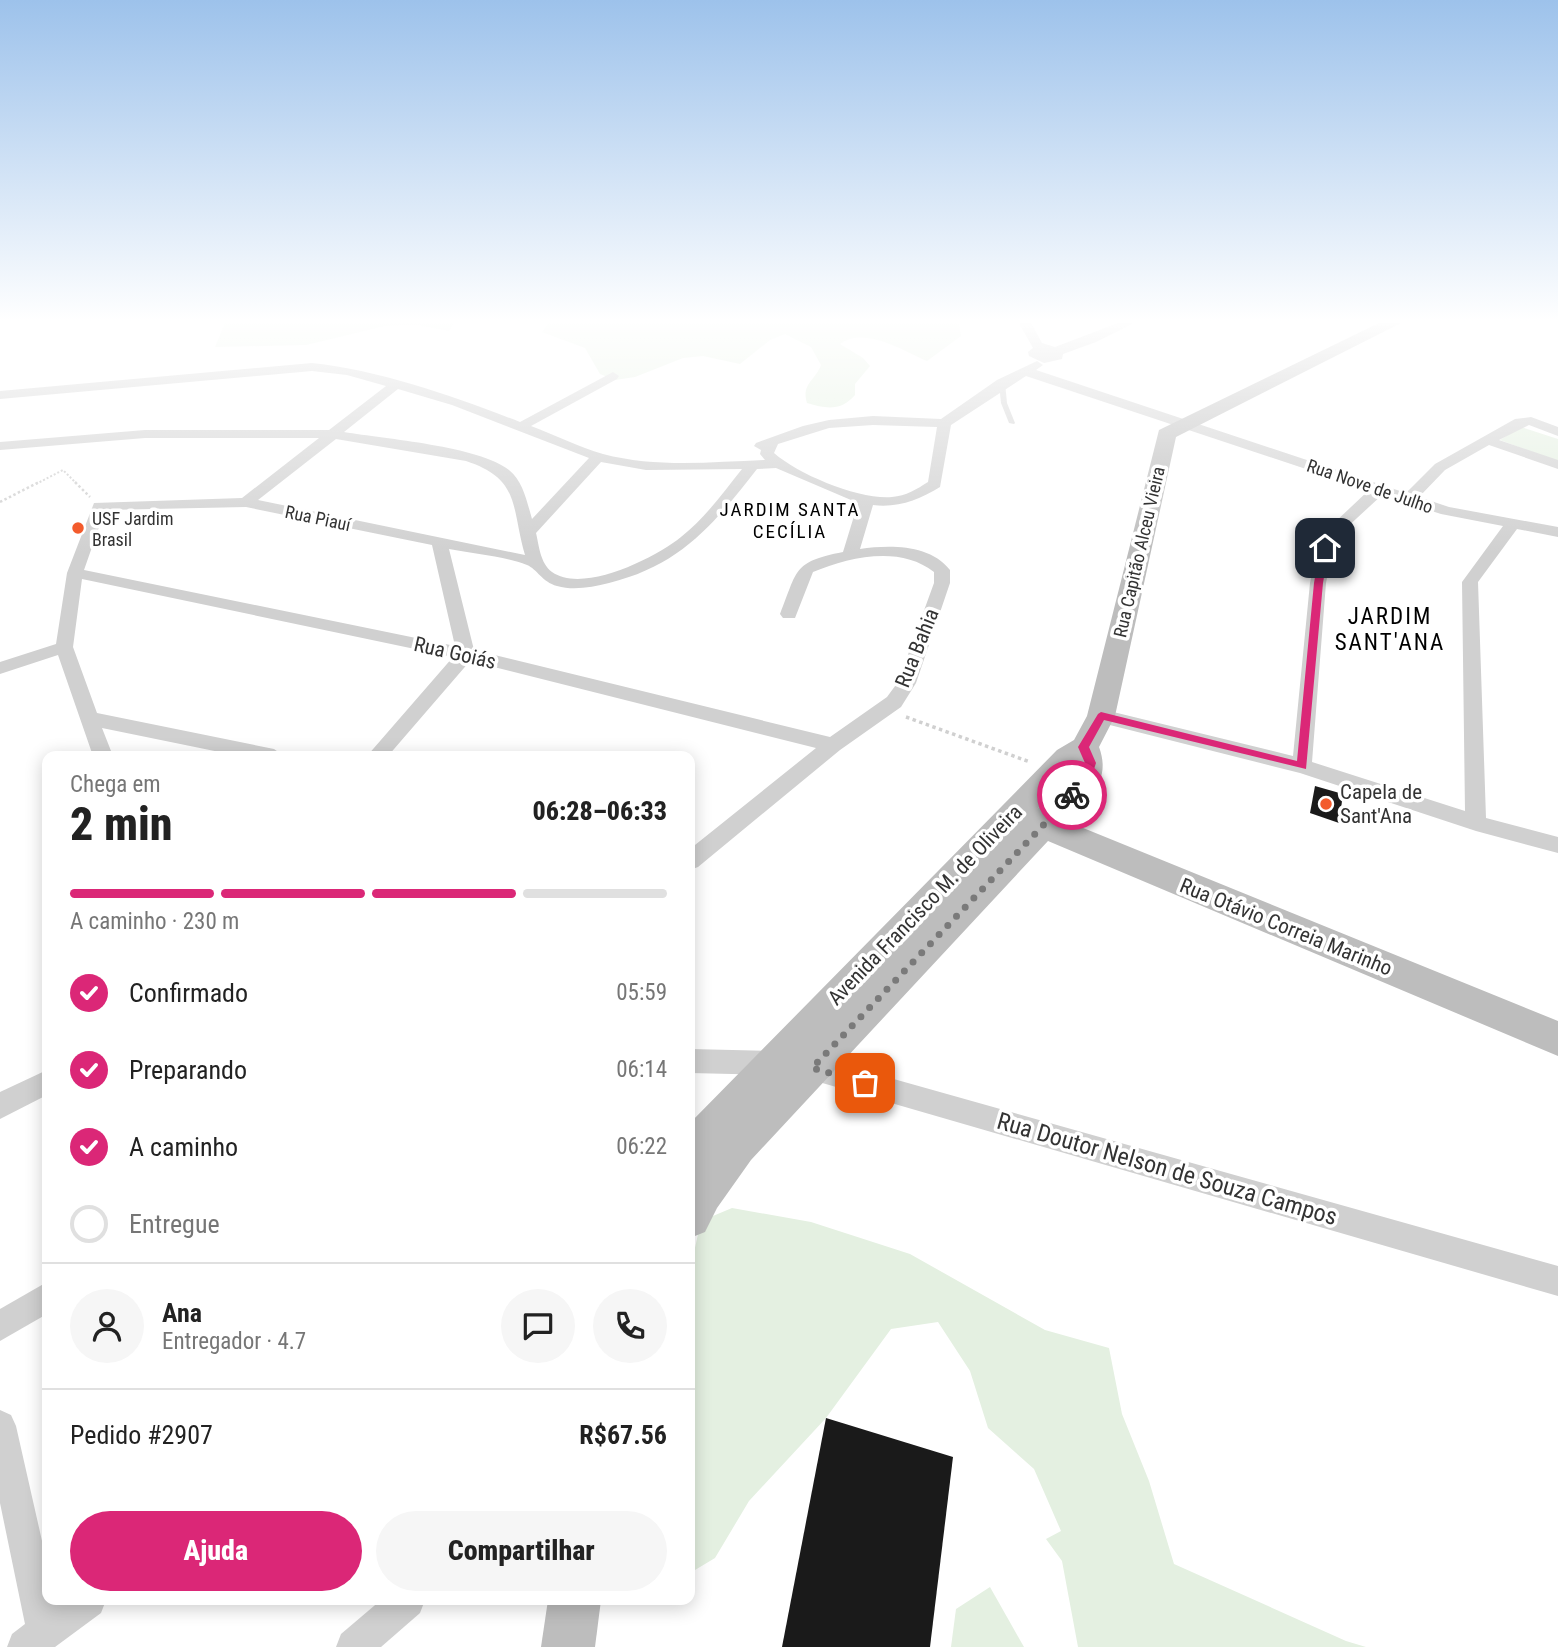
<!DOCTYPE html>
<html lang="pt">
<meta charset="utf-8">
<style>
:root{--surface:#fff;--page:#f6f6f6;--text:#222;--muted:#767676;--line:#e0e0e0;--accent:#db2777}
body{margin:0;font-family:"Roboto Condensed",sans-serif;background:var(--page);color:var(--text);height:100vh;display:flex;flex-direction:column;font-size:26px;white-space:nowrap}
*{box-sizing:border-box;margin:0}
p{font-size:23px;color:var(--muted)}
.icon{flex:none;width:38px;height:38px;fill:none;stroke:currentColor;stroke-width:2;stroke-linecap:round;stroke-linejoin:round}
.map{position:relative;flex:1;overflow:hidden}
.panel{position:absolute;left:42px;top:751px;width:653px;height:854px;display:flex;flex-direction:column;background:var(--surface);border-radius:14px;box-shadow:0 4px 18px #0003}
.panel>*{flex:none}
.pin{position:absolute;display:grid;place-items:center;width:60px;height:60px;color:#fff;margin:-30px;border-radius:14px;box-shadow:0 4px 10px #0006}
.courier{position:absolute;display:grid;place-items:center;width:70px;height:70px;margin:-35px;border:5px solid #db2777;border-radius:50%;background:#fff;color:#222;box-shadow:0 2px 9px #0007}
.overview em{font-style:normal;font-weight:800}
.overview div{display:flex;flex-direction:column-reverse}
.overview{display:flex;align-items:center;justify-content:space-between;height:119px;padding:0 28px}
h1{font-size:46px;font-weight:800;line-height:52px}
.bar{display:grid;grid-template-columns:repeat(4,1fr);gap:10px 7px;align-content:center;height:84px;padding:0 28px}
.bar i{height:9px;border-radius:5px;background:var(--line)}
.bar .on{background:var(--accent)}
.bar p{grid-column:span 4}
.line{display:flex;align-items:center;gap:18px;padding:0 28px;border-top:2px solid var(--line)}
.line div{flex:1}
.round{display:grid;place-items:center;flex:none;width:74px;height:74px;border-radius:37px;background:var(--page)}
ol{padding:0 28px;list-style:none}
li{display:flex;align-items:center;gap:21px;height:77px}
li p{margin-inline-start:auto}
li .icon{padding:7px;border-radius:50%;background:var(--accent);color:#fff;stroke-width:4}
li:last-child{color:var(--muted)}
li i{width:38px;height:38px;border:4px solid var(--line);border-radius:50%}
.cta{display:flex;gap:14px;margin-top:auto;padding:14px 28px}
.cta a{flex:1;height:80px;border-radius:42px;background:var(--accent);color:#fff;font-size:28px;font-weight:800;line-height:80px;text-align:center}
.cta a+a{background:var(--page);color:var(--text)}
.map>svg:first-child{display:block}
.green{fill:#e4f0e1}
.building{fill:#1a1a1a}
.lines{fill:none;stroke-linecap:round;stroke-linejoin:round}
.path-far2{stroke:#d0d0d0;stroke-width:2;stroke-dasharray:2 2;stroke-linecap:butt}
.path-far1{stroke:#d0d0d0;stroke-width:2.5;stroke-dasharray:2.5 2.5;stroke-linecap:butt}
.path{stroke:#d0d0d0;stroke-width:3.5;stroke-dasharray:3.5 3.5;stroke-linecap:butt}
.lane{fill:#d0d0d0;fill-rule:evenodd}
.street{fill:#d0d0d0;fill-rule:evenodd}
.secondary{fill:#bdbdbd;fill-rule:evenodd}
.route{fill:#db2777}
.done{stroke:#7a7a7a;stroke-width:7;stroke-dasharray:0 12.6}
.poi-dot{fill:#f35b2c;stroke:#fff;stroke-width:2.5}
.labels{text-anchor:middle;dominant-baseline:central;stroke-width:7;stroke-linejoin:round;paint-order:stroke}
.far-street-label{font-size:18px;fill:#333;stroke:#fff}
.far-poi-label{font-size:18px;fill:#333;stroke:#fff;text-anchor:start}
.far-neighbourhood-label{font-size:19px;letter-spacing:2px;fill:#000;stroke:#fff}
.street-label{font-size:21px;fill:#333;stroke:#fff}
.poi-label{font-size:21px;fill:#333;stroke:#fff;text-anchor:start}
.neighbourhood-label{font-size:23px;letter-spacing:2px;fill:#000;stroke:#fff}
.near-street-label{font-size:24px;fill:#333;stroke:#fff}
</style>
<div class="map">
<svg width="1558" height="1647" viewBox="0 0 1558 1647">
<rect width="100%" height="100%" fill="#fff"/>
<g class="green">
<polygon points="225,323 454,323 449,331 417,325 385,326 306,345 215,347"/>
<path d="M549,323H959L961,336L927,361C902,350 864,326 840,344L863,358L870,366L855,384V395C841,411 827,409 807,403C801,384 815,381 821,365L811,347L785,334L770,340L740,364L703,356L683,358L635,377L615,380L600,374L585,348L542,332Z"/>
<polygon points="1521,427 1558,439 1558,462 1500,440"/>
<polygon points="732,1208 811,1222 910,1254 1045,1330 1109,1348 1122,1414 1149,1481 1174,1564 1346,1641 1366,1647 1078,1647 1062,1561 1046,1539 1061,1531 1034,1469 988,1428 970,1371 938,1322 891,1329 826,1418 749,1501 715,1558 690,1573 690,1270 701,1221"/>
<polygon points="990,1587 1024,1647 951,1647 956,1609"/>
</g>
<g class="building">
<polygon points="1315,786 1343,794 1339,823 1310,813"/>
<polygon points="826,1418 953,1457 930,1647 782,1647"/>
</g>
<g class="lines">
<polyline class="path-far2" points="36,484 63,470 77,484"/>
<g class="path-far1">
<polyline points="75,482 90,497"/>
<polyline points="0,502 39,482"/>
</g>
<polyline class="path" points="906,717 1030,762"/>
<polygon class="lane" points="1002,381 1005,383 1007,403 1015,423 1014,424 1009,423 1001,403 999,383"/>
<g class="street">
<polygon points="1019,323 1031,323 1042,343 1055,347 1118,323 1134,323 1096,342 1063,354 1062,359 1044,363 1029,356 1028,352 1033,348"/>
<path d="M1037,361L1043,365L1036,370L1406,493L1435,464L1515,419L1531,417L1558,427V436L1529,425L1499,440L1558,460V469L1489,445L1445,470L1419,497L1449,507L1558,527V537L1517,529L1478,582L1486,818L1558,837V853L1476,831L1300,773L1094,721L1091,716L1094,711L1101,709L1293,756L1310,583L1317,548L1333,524L1369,490L1026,376L951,425L940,487C919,500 898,508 873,505L860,549C890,545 929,544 950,570V583L916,683L901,707L840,750L698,867L690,870V849L816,748L470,661L388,756H367L453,657L82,579L73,647L97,713L274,749L284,756H239L102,728L113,756H93L58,655L0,674V662L56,644L67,573L94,503L242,498L319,438H145L0,450V442L145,430H329L386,386L347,375L312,371L0,399V391L312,363C383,371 453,396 520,422L613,372L619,376L617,379L531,426C555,435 579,447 603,454C656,468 711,462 765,460L760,454L761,450L754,446L756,443L803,426L829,420L873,416L941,419L997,380ZM398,389L452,405L589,458L532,519C527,502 523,481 509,470C479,446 385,439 344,432ZM873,425L937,427L928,482C917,489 906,496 892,497C860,500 799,475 774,453L778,444L829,428ZM336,439L466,461C521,479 511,507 525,555L258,500ZM601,462L646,470L742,469C723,493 705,518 681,537C655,558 583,594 552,572C540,563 539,545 536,533ZM776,468L858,503L843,552C792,562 798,570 780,614L783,618H795L813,572C849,557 900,545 934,572V583L898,682L887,697L830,737L474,650L449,549C474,554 504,556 527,565C537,569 542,582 557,586C574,591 592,587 609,583C681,565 713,525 757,469ZM1382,495L1441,514L1503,526L1462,582L1465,811L1312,762L1326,583L1333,548L1344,530ZM246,507L432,545L455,646L84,570L105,510Z"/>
<polygon points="690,1049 774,1051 812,1056 1558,1266 1558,1296 812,1080 774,1075 690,1073"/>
<polygon points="47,1070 47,1095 0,1119 0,1092"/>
<polygon points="47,1282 47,1314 0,1341 0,1309"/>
<polygon points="0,1410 11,1415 16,1426 47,1563 47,1600 106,1600 101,1613 55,1647 7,1647 12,1634 25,1624 0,1503"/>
<polygon points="381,1600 425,1600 420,1613 381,1647 336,1647 341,1634"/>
</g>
<g class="secondary">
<path d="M1379,323H1401L1176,437L1115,716L1099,747C1112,782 1088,798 1066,821L1558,1021V1056L1048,841L751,1160L717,1208L705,1232L690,1238V1123L1057,750L1074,740L1087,716L1159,430ZM1073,771L1071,776L1037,809Z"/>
<polygon points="548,1600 601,1600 595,1647 541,1647"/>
</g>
</g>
<linearGradient id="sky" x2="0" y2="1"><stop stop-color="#9dc2eb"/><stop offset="0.58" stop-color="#fff"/><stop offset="1" stop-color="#fff" stop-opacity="0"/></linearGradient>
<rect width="1558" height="553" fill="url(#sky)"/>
<polygon class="route" points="1325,545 1329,548 1323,583 1306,769 1104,720 1089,747 1096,763 1089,784 1076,798 1068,798 1066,795 1080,779 1085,763 1078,747 1098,714 1101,712 1297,761 1314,583 1320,548"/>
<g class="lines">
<polyline class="done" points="865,1083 812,1068 1072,795"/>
</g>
<g class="poi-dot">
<circle cx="78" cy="528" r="7"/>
<circle cx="1326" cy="804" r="7"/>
</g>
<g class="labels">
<g class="far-street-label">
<text transform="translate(1370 486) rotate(19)">Rua Nove de Julho</text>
<text transform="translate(318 518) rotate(12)">Rua Piauí</text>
<text transform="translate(1139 552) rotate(-77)">Rua Capitão Alceu Vieira</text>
</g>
<g class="far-poi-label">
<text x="92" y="518">USF Jardim<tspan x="92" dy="21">Brasil</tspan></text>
</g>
<g class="far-neighbourhood-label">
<text x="790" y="509">JARDIM SANTA<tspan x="790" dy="22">CECÍLIA</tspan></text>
</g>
<g class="street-label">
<text transform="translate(917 648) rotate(-68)">Rua Bahia</text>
<text transform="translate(455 653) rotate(13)">Rua Goiás</text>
<text transform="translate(925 905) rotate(-46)">Avenida Francisco M. de Oliveira</text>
<text transform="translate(1286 927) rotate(22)">Rua Otávio Correia Marinho</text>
</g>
<g class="poi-label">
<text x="1340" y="792">Capela de<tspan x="1340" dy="24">Sant'Ana</tspan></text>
</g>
<g class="neighbourhood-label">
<text x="1390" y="616">JARDIM<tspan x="1390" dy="26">SANT'ANA</tspan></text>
</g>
<g class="near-street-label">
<text transform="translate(1167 1169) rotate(16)">Rua Doutor Nelson de Souza Campos</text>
</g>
</g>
</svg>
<div class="pin" style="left:865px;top:1083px;background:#ea580c"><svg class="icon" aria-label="bag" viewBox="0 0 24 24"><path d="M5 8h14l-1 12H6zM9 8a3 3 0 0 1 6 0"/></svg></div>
<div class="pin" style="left:1325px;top:548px;background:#1f2937"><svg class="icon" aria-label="home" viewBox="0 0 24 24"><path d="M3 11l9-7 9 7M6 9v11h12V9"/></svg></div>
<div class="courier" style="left:1072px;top:795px"><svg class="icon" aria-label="bike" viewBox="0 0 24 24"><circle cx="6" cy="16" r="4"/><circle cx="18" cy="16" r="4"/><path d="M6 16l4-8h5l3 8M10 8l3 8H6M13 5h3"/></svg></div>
<section class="panel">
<div class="overview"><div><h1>2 min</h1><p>Chega em</p></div><em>06:28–06:33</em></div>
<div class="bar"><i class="on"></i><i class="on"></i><i class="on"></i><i></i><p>A caminho · 230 m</p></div>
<ol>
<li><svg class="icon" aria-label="check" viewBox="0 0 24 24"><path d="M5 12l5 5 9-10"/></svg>Confirmado<p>05:59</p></li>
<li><svg class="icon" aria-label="check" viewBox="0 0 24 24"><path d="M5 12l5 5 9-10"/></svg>Preparando<p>06:14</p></li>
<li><svg class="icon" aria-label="check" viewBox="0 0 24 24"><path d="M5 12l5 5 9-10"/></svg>A caminho<p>06:22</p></li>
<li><i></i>Entregue</li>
</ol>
<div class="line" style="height:126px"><a class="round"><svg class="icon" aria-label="person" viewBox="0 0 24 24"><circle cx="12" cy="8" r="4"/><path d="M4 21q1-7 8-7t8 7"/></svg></a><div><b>Ana</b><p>Entregador · 4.7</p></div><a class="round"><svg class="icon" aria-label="chat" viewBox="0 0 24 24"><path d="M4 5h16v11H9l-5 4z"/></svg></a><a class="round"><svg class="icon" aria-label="phone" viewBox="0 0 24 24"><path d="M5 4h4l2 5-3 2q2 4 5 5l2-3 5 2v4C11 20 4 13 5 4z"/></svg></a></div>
<div class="line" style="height:91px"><div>Pedido #2907</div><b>R$67.56</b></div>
<div class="cta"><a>Ajuda</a><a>Compartilhar</a></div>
</section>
</div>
